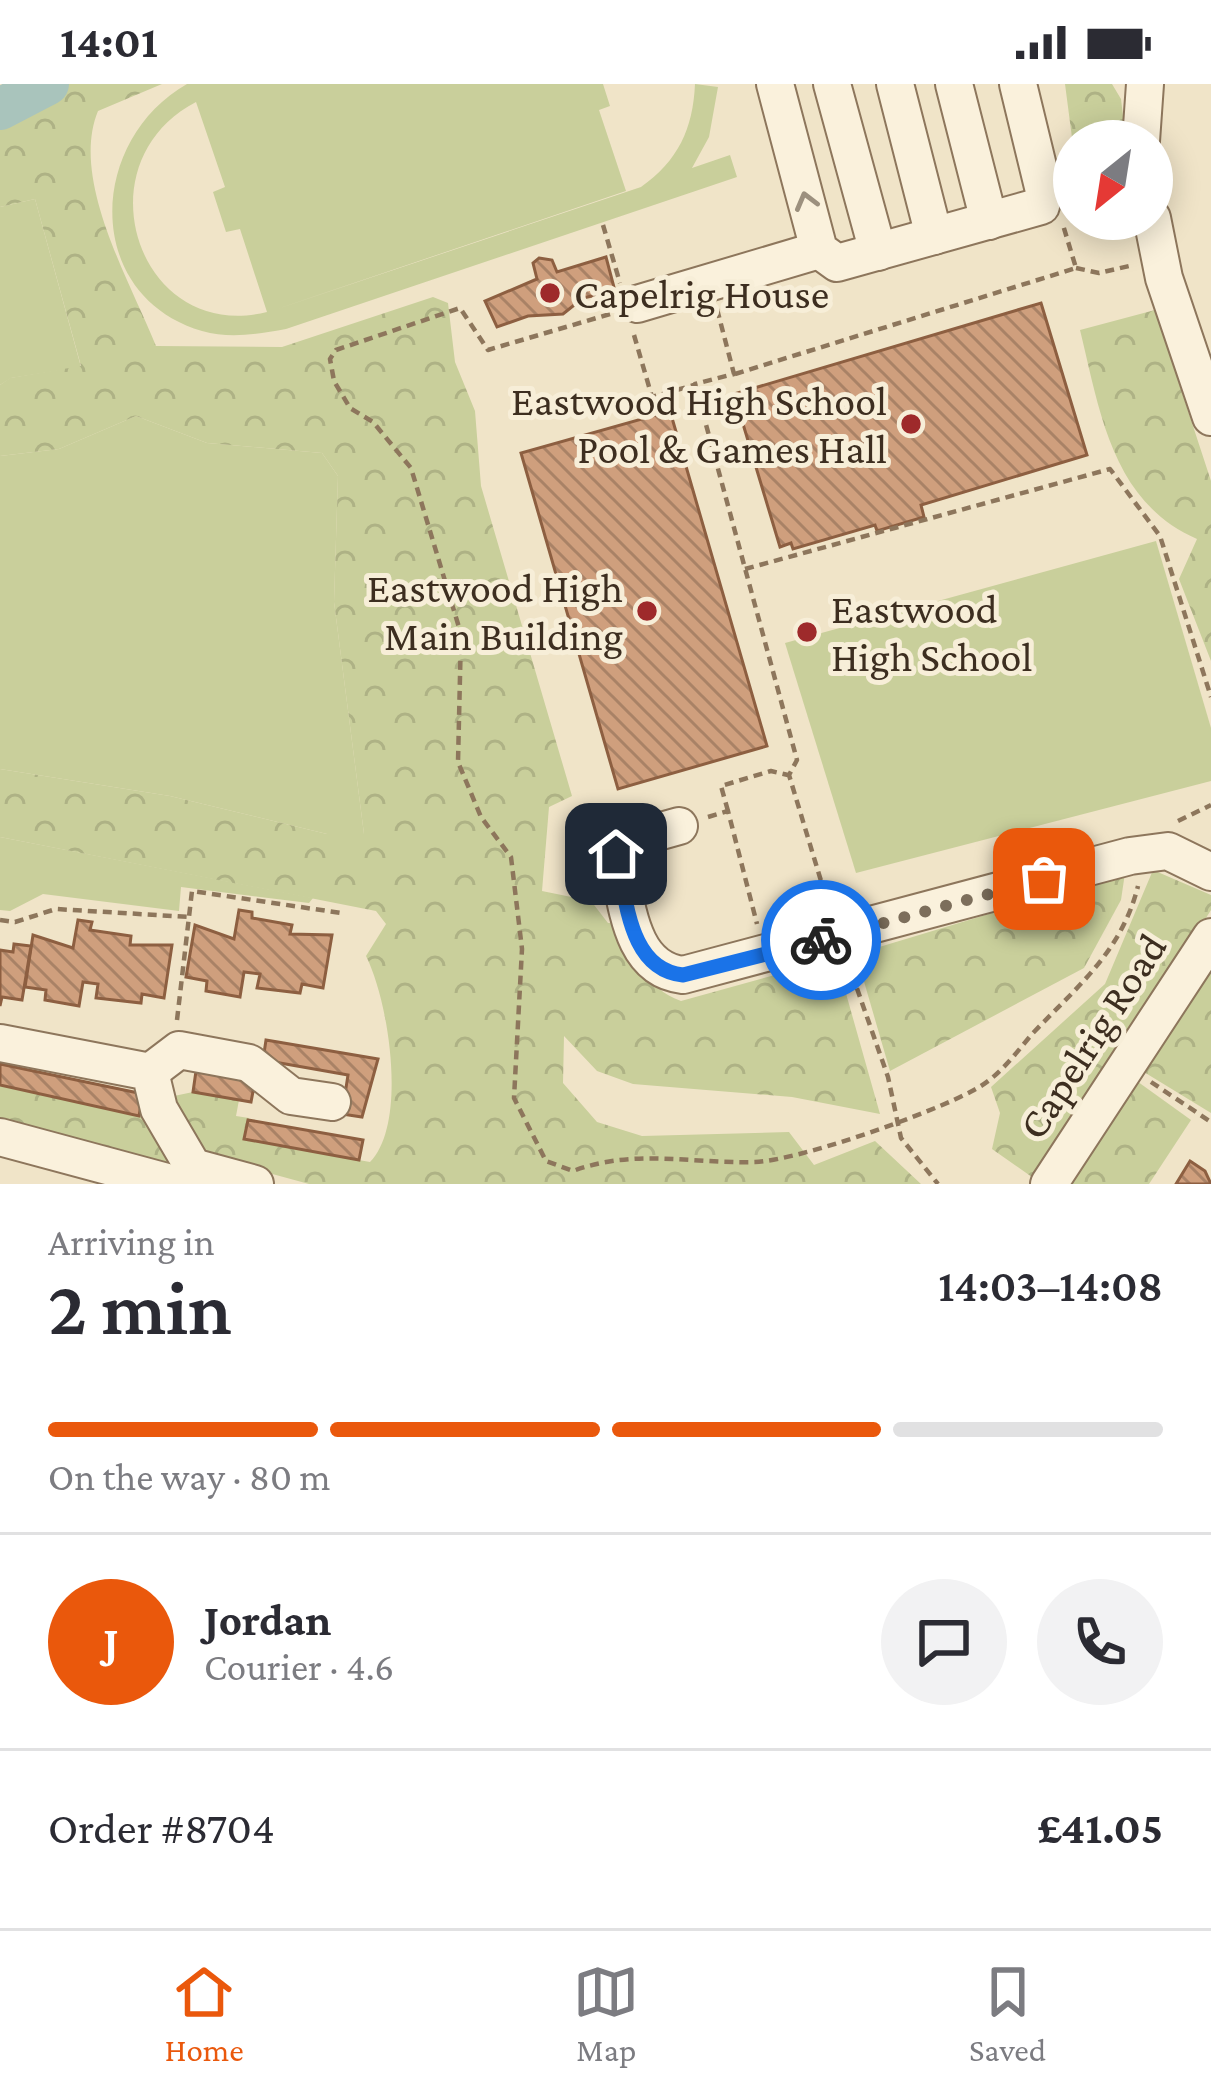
<!DOCTYPE html>
<meta charset="utf-8">
<style>
:root{--surface:#fff;--page:#f2f2f3;--text:#2b2b33;--muted:#7c7c81;--line:#e1e1e2;--accent:#ea580c}
body{margin:0;font-family:"Crimson Pro",serif;background:var(--page);color:var(--text);height:100vh;display:flex;flex-direction:column;font-size:45px;white-space:nowrap}
*{box-sizing:border-box;margin:0}
p{font-size:39px;color:var(--muted)}
.icon{flex:none;width:66px;height:66px;fill:none;stroke:currentColor;stroke-width:2;stroke-linecap:round;stroke-linejoin:round}
.map{position:relative;height:1100px;overflow:hidden}
.drawer{display:flex;flex-direction:column;background:var(--surface);flex:1}
.drawer>*{flex:none}
.needle{width:78px;rotate:210deg}
.controls{position:absolute;left:1053px;top:36px;display:grid;gap:24px}
.controls a{display:grid;place-items:center;width:120px;height:120px;border-radius:50%;background:var(--surface);box-shadow:0 6px 30px #0003;font-size:60px}
.pin{position:absolute;display:grid;place-items:center;width:102px;height:102px;color:#fff;margin:-51px;border-radius:24px;box-shadow:0 6px 18px #0006}
.courier{position:absolute;display:grid;place-items:center;width:120px;height:120px;margin:-60px;border:9px solid #1a73e8;border-radius:50%;background:#fff;color:#222;box-shadow:0 3px 15px #0007}
.summary em{font-style:normal;font-weight:600}
.summary div{display:flex;flex-direction:column-reverse}
.summary{display:flex;align-items:center;justify-content:space-between;height:204px;padding:0 48px}
h1{font-size:78px;font-weight:600;line-height:90px}
.bar{display:grid;grid-template-columns:repeat(4,1fr);gap:18px 12px;align-content:center;height:144px;padding:0 48px}
.bar i{height:15px;border-radius:9px;background:var(--line)}
.bar .on{background:var(--accent)}
.bar p{grid-column:span 4}
.line{display:flex;align-items:center;gap:30px;padding:0 48px;border-top:3px solid var(--line)}
.line div{flex:1}
.round{display:grid;place-items:center;flex:none;width:126px;height:126px;border-radius:63px;background:var(--page)}
.status{display:flex;justify-content:space-between;align-items:center;height:84px;padding:0 60px;background:var(--surface);direction:ltr}
.status svg{height:33px;fill:currentColor}
.dock{display:flex;justify-content:space-around;align-items:center;height:168px;border-top:3px solid var(--line);background:var(--surface);font-size:33px;color:var(--muted)}
.dock a{display:grid;justify-items:center;gap:6px}
.dock .on{color:var(--accent)}
.map>svg:first-child{display:block}
.grass{fill:#c9cf9b;fill-rule:evenodd}
.forest{fill:url(#forest-crowns)}
.lines{fill:none;stroke-linecap:round;stroke-linejoin:round}
.river{stroke:#a9c4bc;stroke-width:42}
.building{fill:url(#building-back-hatch);stroke:#8d5f41;stroke-width:3}
.minor-casing{stroke:#8d765c;stroke-width:40}
.path{stroke:#8d765c;stroke-width:4.5;stroke-dasharray:9 6;stroke-linecap:butt}
.minor{stroke:#faf1dc;stroke-width:36}
.oneway{stroke:#9c907e}
.done{stroke:#7c6e5b;stroke-width:12;stroke-dasharray:0 21.6}
.route{stroke:#1a73e8;stroke-width:15}
.poi-dot{fill:#9e2a2b;stroke:#f7eed8;stroke-width:4.5}
.labels{text-anchor:middle;dominant-baseline:central;stroke-width:10;stroke-linejoin:round;paint-order:stroke}
.poi-label{font-size:42px;fill:#3d2e20;stroke:#f7eed8;text-anchor:start}
.street-label{font-size:42px;fill:#3d2e20;stroke:#f7eed8}
</style>
<div class="status"><b>14:01</b><svg viewBox="0 0 49 12"><path d="M0 12V9h3v3zM5 12V6h3v6zM10 12V3h3v9zM15 12V0h3v12zM26 1h20v11H26zM47 4h2v5h-2z"/></svg></div>
<div class="map">
<svg width="1211" height="1100" viewBox="0 0 1211 1100">
<defs>
<pattern id="forest-crowns" width="20" height="18" patternUnits="userSpaceOnUse" patternTransform="scale(3)"><rect width="20" height="18" fill="#c9cf9b"/><path d="M2 6a3 3 0 1 1 6 0M12 15a3 3 0 1 1 6 0" fill="none" stroke="#aeb285"/></pattern>
<pattern id="building-back-hatch" width="6" height="6" patternUnits="userSpaceOnUse" patternTransform="scale(3)"><rect width="6" height="6" fill="#cf9f7d"/><path d="M-1 5l2 2M0 0l6 6M5-1l2 2" fill="none" stroke="#a98266"/></pattern>
</defs>
<rect width="100%" height="100%" fill="#f0e4c8"/>
<g class="grass">
<path d="M187,0H603L610,22L599,26L626,107L274,226L641,103C678,77 693,45 695,0L718,3L709,53L692,84L730,71L737,93L286,245C258,250 230,255 202,247C83,212 87,57 187,0ZM196,18L225,103L213,108L226,148L240,145L267,228C138,260 79,79 196,18Z"/>
<polygon points="35,115 81,283 11,294 0,301 0,123"/>
<polygon points="136,332 207,359 322,369 338,392 334,518 364,750 327,750 170,712 0,685 0,372 59,365"/>
<polygon points="1156,457 1211,644 1211,697 856,789 785,559"/>
<polygon points="0,753 313,814 309,819 181,803 179,827 43,810 10,827 0,826"/>
</g>
<g class="forest">
<path d="M6,0H162L98,27C70,95 129,195 156,262L282,263L433,213L448,219L455,278L475,327L481,402L572,712L549,723L542,807L591,817L608,839L627,838C639,873 644,904 681,917L836,874L880,1030L792,1013L633,1000L597,987L564,952L563,999L597,1038L642,1052L789,1048L814,1081L875,1057L921,1100H309L199,1070L174,1012L193,1008L239,1016L236,1032L249,1034L245,1056L370,1078C408,1039 389,918 366,872L386,840L376,827L0,753V685L170,712L327,750H364L334,518L338,392L322,369L207,359L136,332L59,365L0,372V301L10,294L81,282L35,115L0,123V3Z"/>
<polygon points="1065,0 1112,0 1121,15 1126,57 1074,57 1074,69"/>
<path d="M1155,226L1211,397V577L1179,495L1197,455C1112,418 1100,328 1080,246Z"/>
<polygon points="1153,786 1211,811 1211,826 1039,1098 992,1065 1000,1029 991,1003 1105,900"/>
<polygon points="1125,789 1121,816 1084,884 890,987 856,870"/>
<polygon points="1211,872 1211,1029 1139,985"/>
<polygon points="1134,995 1191,1036 1149,1100 1066,1100"/>
<polygon points="0,1001 157,1035 223,1100 104,1100 0,1073"/>
</g>
<g class="lines">
<polyline class="river" points="0,25 48,0"/>
</g>
<g class="building">
<polygon points="539,174 552,176 557,188 606,173 615,207 583,214 563,230 528,232 497,243 485,217 537,195 533,179"/>
<polygon points="1041,219 1087,371 921,421 924,433 877,447 875,441 793,465 791,459 780,463 734,310"/>
<polygon points="670,327 767,662 618,705 521,369"/>
<polygon points="239,826 252,828 252,834 292,841 290,850 332,851 323,904 302,900 300,909 257,904 260,890 244,888 240,913 206,907 207,897 186,893 195,841 234,855"/>
<polygon points="78,836 92,838 90,846 131,852 130,861 172,861 164,914 142,910 141,919 96,914 98,900 83,898 79,922 45,916 46,906 25,903 33,851 73,864"/>
<polygon points="14,860 31,862 22,916 2,913 0,922 0,866 13,868"/>
<polygon points="266,956 378,975 362,1033 342,1030 348,991 263,976"/>
<polygon points="0,980 143,1010 139,1032 0,1001"/>
<polygon points="196,987 255,997 251,1018 193,1008"/>
<polygon points="248,1036 363,1056 359,1076 244,1055"/>
<polygon points="1190,1077 1205,1087 1211,1100 1176,1100"/>
</g>
<g class="lines">
<g class="minor-casing">
<g id="minor">
<polyline points="775,0 819,166 837,179 1041,122 1044,107 1018,0"/>
<polyline points="832,0 878,168"/>
<polyline points="895,0 934,152"/>
<polyline points="954,0 989,137"/>
<polyline points="1141,57 1145,0"/>
<polyline points="1152,134 1164,194 1211,333"/>
<polyline points="637,220 819,166"/>
<path d="M679,742L629,756L616,770C627,815 628,885 683,891L1130,772L1168,767L1211,788"/>
<polyline points="0,959 150,988 159,1025 193,1083 255,1100"/>
<polyline points="150,988 179,966 249,979 291,1012 332,1018"/>
<polyline points="0,1053 174,1100"/>
<polyline points="1049,1100 1211,853"/>
</g>
</g>
<g class="path">
<polyline points="603,141 620,199"/>
<polyline points="1076,184 1099,189 1129,182"/>
<polyline points="717,225 734,290 695,300 797,676 789,691 828,820"/>
<path d="M610,230L488,266L460,224L336,266L330,275L334,297L350,324L373,338L411,384L461,550L458,678L481,733L511,773L522,865L514,1014L546,1077L573,1087C635,1064 691,1080 755,1078C801,1076 932,1029 974,1006C999,993 1015,970 1033,949C1077,903 1122,867 1138,802"/>
<polyline points="634,251 652,313 694,301"/>
<polyline points="735,290 1076,184 1063,141"/>
<polyline points="745,485 1110,385 1160,452 1211,613"/>
<polyline points="728,727 721,702 771,687 788,691"/>
<polyline points="708,733 728,727 757,840"/>
<polyline points="1178,737 1211,721"/>
<polyline points="0,836 15,838 56,825 189,833"/>
<polyline points="847,876 888,993 901,1054 938,1100"/>
<polyline points="177,936 192,807 341,829"/>
<polyline points="1151,998 1211,1038"/>
</g>
<use href="#minor" class="minor"/>
</g>
<defs><path id="oneway-chevron" d="M-2-3.5L2.5 0L-2 3.5" fill="none" stroke-width="1.6" stroke-linecap="round" stroke-linejoin="round" transform="scale(3)"/></defs>
<use class="oneway" href="#oneway-chevron" transform="translate(806 117) rotate(-105)"/>
<g class="lines">
<polyline class="done" points="821,856 1044,795"/>
<path class="route" d="M616,770C627,815 628,885 683,891L821,856"/>
</g>
<g class="poi-dot">
<circle cx="550" cy="209" r="12"/>
<circle cx="911" cy="340" r="12"/>
<circle cx="647" cy="527" r="12"/>
<circle cx="807" cy="548" r="12"/>
</g>
<g class="labels">
<g class="poi-label">
<text x="574" y="209">Capelrig House</text>
<text x="887" y="316" text-anchor="end">Eastwood High School<tspan x="887" dy="48">Pool &amp; Games Hall</tspan></text>
<text x="623" y="503" text-anchor="end">Eastwood High<tspan x="623" dy="48">Main Building</tspan></text>
<text x="831" y="524">Eastwood<tspan x="831" dy="48">High School</tspan></text>
</g>
<g class="street-label">
<text transform="translate(1092 952) rotate(-57)">Capelrig Road</text>
</g>
</g>
</svg>
<div class="controls">
<a><svg class="needle" viewBox="-14 -14 28 28"><path d="M0-13l5 13h-10z" fill="#e53935"/><path d="M0 13l5-13h-10z" fill="#7c7c81"/></svg></a>
</div>
<div class="pin" style="left:1044px;top:795px;background:#ea580c"><svg class="icon" aria-label="bag" viewBox="0 0 24 24"><path d="M5 8h14l-1 12H6zM9 8a3 3 0 0 1 6 0"/></svg></div>
<div class="pin" style="left:616px;top:770px;background:#1f2937"><svg class="icon" aria-label="home" viewBox="0 0 24 24"><path d="M3 11l9-7 9 7M6 9v11h12V9"/></svg></div>
<div class="courier" style="left:821px;top:856px"><svg class="icon" aria-label="bike" viewBox="0 0 24 24"><circle cx="6" cy="16" r="4"/><circle cx="18" cy="16" r="4"/><path d="M6 16l4-8h5l3 8M10 8l3 8H6M13 5h3"/></svg></div>
</div>
<section class="drawer">
<div class="summary"><div><h1>2 min</h1><p>Arriving in</p></div><em>14:03–14:08</em></div>
<div class="bar"><i class="on"></i><i class="on"></i><i class="on"></i><i></i><p>On the way · 80 m</p></div>
<div class="line" style="height:216px"><b class="round" style="background:var(--accent);color:#fff">J</b><div><b>Jordan</b><p>Courier · 4.6</p></div><a class="round"><svg class="icon" aria-label="chat" viewBox="0 0 24 24"><path d="M4 5h16v11H9l-5 4z"/></svg></a><a class="round"><svg class="icon" aria-label="phone" viewBox="0 0 24 24"><path d="M5 4h4l2 5-3 2q2 4 5 5l2-3 5 2v4C11 20 4 13 5 4z"/></svg></a></div>
<div class="line" style="height:156px"><div>Order #8704</div><b>£41.05</b></div>
</section>
<nav class="dock">
<a class="on"><svg class="icon" aria-label="home" viewBox="0 0 24 24"><path d="M3 11l9-7 9 7M6 9v11h12V9"/></svg>Home</a>
<a><svg class="icon" aria-label="map" viewBox="0 0 24 24"><path d="M3 6l6-2 6 2 6-2v14l-6 2-6-2-6 2zM9 4v14M15 6v14"/></svg>Map</a>
<a><svg class="icon" aria-label="saved" viewBox="0 0 24 24"><path d="M7 4h10v16l-5-4-5 4z"/></svg>Saved</a>
</nav>
